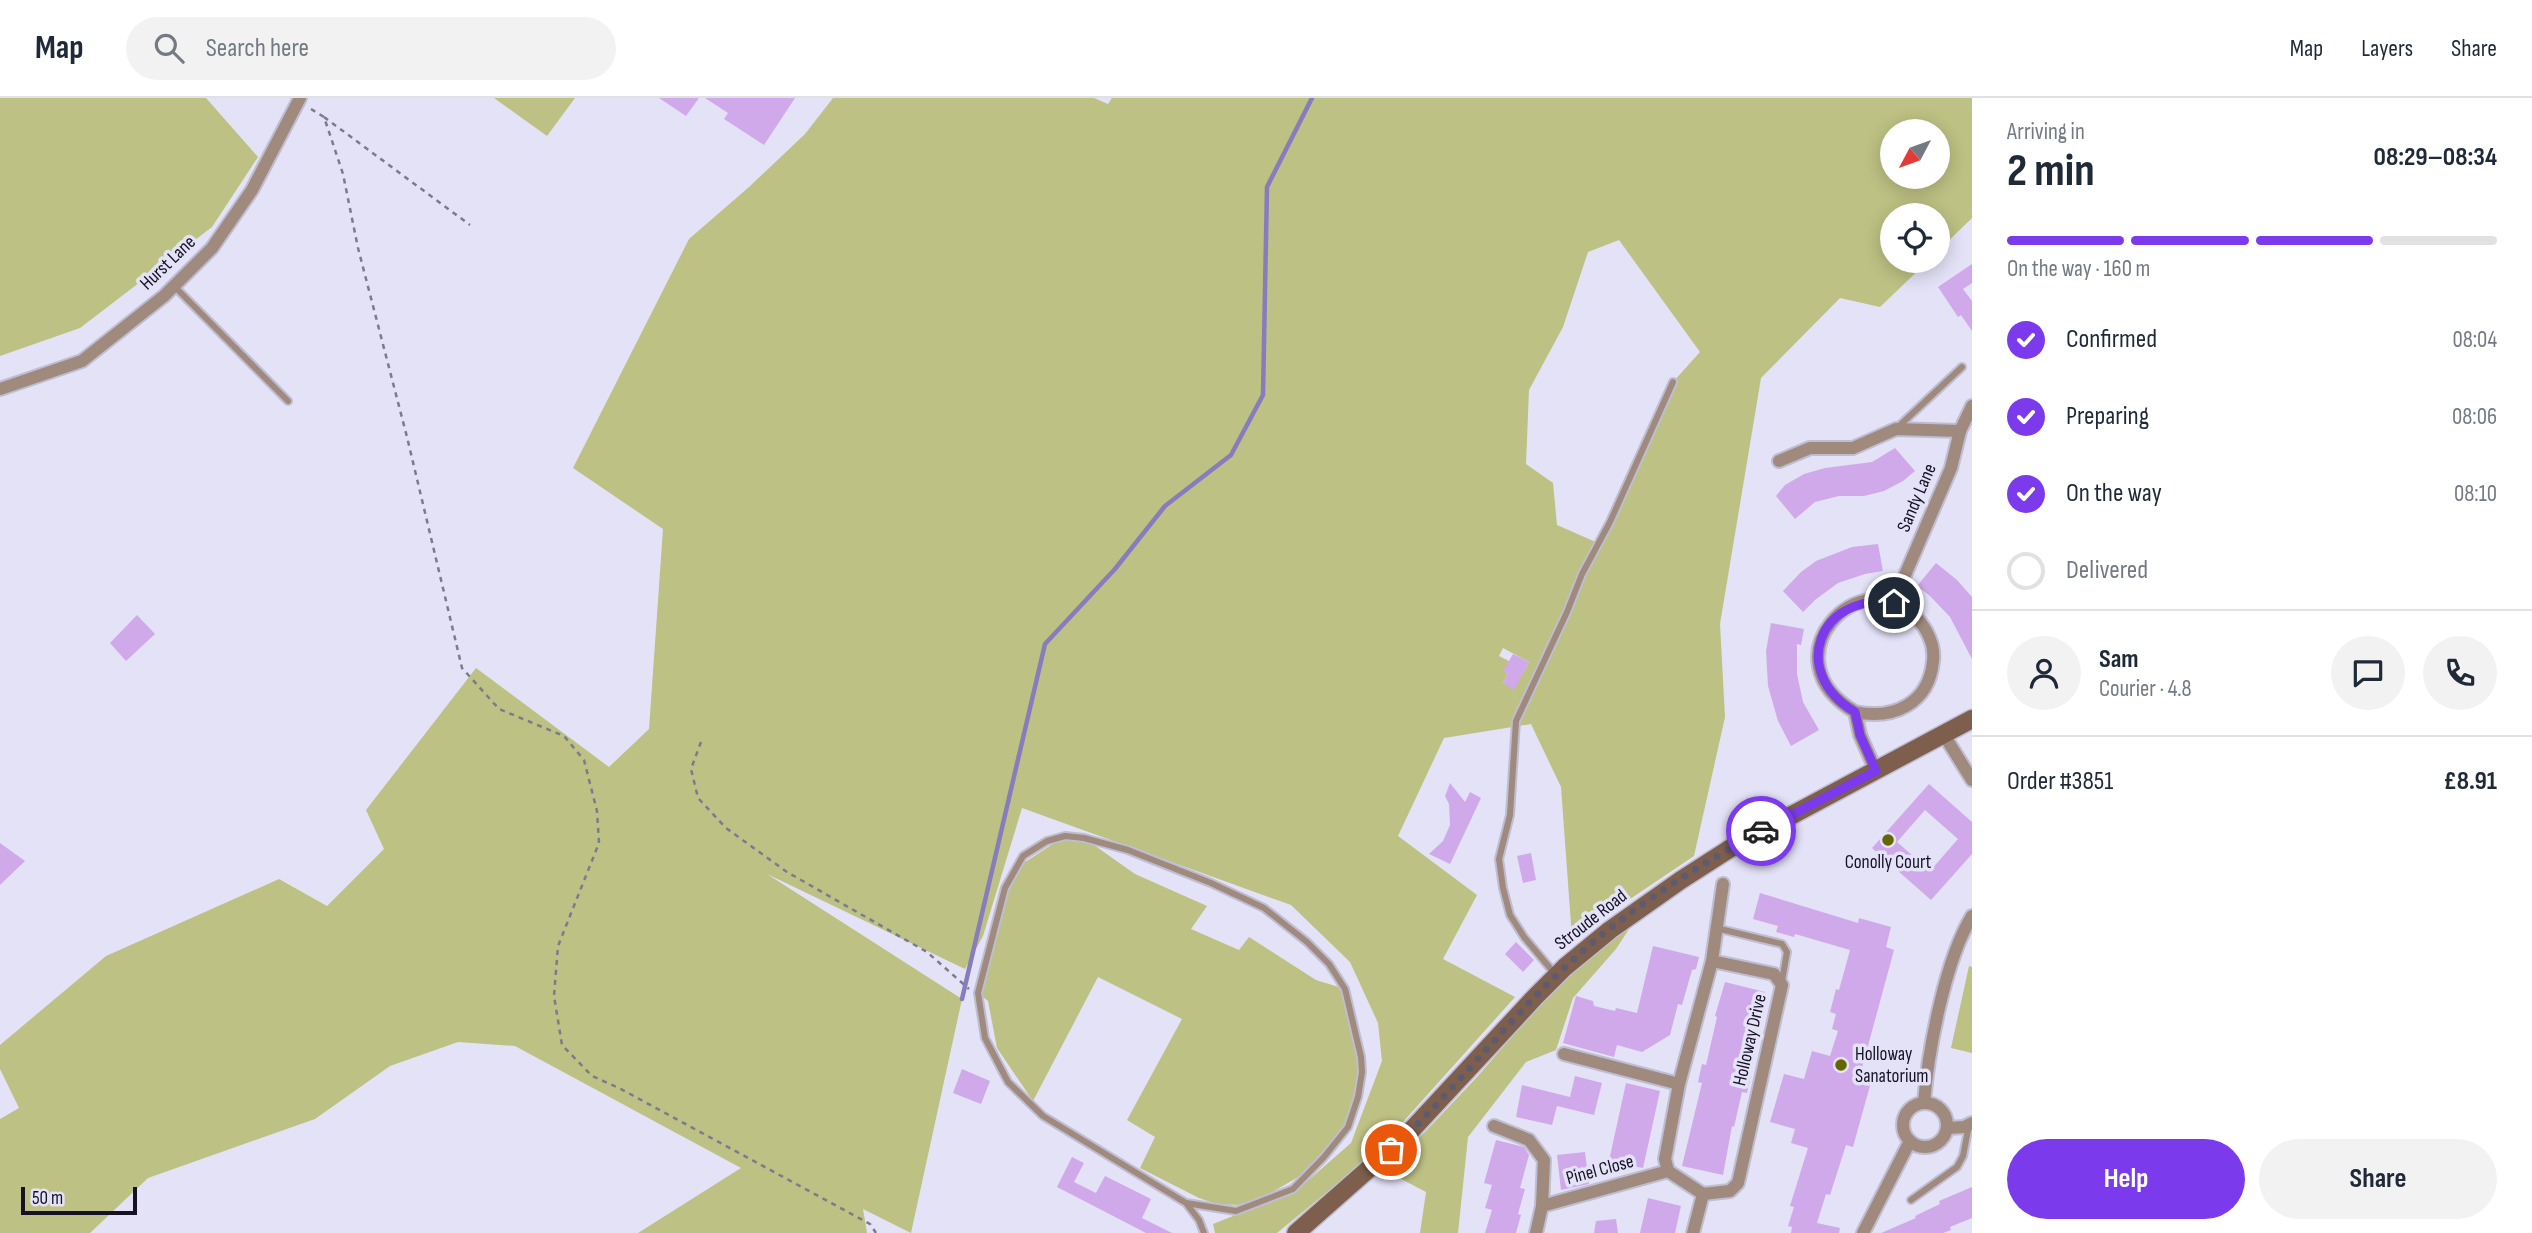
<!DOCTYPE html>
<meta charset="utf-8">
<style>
:root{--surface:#fff;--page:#f2f2f3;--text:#1f2937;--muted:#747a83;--line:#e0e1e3;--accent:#7c3aed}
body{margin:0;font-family:"Sofia Sans Condensed",sans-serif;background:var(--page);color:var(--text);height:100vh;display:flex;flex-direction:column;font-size:26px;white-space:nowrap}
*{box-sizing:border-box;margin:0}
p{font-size:23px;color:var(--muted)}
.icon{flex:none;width:38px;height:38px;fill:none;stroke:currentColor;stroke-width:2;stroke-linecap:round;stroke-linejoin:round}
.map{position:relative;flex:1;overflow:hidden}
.details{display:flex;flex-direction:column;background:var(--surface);width:560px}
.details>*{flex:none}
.needle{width:46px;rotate:229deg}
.fabs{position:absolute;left:1880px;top:21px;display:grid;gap:14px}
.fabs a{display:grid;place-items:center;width:70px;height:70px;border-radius:50%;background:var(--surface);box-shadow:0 4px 18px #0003;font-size:35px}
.scale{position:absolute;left:21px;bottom:18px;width:116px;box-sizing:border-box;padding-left:7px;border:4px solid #161224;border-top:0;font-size:19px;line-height:24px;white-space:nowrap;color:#161224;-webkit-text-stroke:5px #e4e2f7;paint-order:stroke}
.pin{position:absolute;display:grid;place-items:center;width:60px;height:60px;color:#fff;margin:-30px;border:4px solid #fff;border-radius:50%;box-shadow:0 2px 7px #0007}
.courier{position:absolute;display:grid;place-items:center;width:70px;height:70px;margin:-35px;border:5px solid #7c3aed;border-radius:50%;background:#fff;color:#222;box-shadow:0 2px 9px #0007}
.summary em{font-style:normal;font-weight:700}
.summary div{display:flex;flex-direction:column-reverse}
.summary{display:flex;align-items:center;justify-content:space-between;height:119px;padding:0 35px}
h1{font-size:46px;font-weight:700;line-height:52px}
.bar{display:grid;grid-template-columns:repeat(4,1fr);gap:10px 7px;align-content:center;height:84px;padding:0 35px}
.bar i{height:9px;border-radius:5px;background:var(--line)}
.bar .on{background:var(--accent)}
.bar p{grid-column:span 4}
.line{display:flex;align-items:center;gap:18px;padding:0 35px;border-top:2px solid var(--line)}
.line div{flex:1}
.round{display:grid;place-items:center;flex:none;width:74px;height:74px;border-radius:37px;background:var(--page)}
ol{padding:0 35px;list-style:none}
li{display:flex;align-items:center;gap:21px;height:77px}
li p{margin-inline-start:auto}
li .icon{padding:7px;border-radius:50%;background:var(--accent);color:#fff;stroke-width:4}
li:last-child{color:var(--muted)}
li i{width:38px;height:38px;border:4px solid var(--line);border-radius:50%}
.button{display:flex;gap:14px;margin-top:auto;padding:14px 35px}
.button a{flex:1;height:80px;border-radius:42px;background:var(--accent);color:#fff;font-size:28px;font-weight:700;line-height:80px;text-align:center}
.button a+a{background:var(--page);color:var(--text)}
header{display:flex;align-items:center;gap:42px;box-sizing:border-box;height:98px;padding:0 35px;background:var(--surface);border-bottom:2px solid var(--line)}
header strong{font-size:33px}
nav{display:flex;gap:38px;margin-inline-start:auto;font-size:24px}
.search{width:490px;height:63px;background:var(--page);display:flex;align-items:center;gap:18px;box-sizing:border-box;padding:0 24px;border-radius:38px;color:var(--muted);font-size:26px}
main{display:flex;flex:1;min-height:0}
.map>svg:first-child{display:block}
.green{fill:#bdc183;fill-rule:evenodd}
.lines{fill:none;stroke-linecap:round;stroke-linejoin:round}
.stream{stroke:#877cbe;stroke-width:4.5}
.building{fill:#d0a9ea;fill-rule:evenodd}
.lane-casing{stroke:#bfbdd1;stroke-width:10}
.street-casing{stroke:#bfbdd1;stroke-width:16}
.secondary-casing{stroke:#bfbdd1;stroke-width:21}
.path{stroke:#7d7a8d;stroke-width:2.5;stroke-dasharray:5 5;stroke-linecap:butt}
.lane{stroke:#a08a7e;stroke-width:6}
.street{stroke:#a08a7e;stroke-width:12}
.secondary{stroke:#7e5f4e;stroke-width:18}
.done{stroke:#5e5b6e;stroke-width:7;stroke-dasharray:0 12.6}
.route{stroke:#7c3aed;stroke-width:9}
.poi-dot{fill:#646601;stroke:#e4e2f7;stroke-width:2.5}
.labels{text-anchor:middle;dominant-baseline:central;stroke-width:7;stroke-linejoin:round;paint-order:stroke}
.street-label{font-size:19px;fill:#161224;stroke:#e4e2f7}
.poi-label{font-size:19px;fill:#161224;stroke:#e4e2f7}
</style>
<header>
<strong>Map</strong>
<div class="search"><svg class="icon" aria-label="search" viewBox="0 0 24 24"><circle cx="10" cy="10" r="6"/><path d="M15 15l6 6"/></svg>Search here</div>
<nav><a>Map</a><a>Layers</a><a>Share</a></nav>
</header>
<main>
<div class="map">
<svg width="1972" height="1135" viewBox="0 0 1972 1135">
<rect width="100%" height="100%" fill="#e4e2f7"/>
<g class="green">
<polygon points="0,0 206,0 258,59 212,129 80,230 0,258"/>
<polygon points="494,0 575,0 547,38"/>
<path d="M833,0H1094L1108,6L1112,0H1972V120L1937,154V117H1892V163H1928L1880,209L1840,200L1761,280L1720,526L1725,619L1694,758L1572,840L1561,689L1531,626L1444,640L1398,738L1477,797L1443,861L1515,899L1377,1053L1277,1135H1215L1213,1126L1296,1093L1351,1045L1382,963L1378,925L1350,864L1291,807L1022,710L983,838L965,871L767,776L962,901L911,1135L863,1111L867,1135H638L741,1070L515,948L458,944L390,968L315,1021L148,1080L90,1135H0V1021L19,1010L0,971V947L106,858L279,781L327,808L384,751L366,712L476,570L609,669L649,631L663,431L573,370L689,141L749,89L805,36ZM1892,33H1937V79H1892ZM1619,142L1700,254L1673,284L1598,445L1557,427L1553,385L1526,366L1529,292L1563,229L1588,154ZM1503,550L1529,564L1514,591L1503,585L1508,576L1504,573L1509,563L1499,558Z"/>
<polygon points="1065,738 1084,740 1135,776 1207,808 1191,831 1239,852 1249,839 1316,882 1345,891 1359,959 1354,1010 1337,1043 1310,1072 1264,1099 1237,1107 1216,1106 1199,1100 1140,1070 1155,1039 1127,1022 1182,921 1098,879 1033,1003 997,950 988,903 978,895 1005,790 1016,770"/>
<polygon points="1635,822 1616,851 1573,900 1556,952 1526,964 1468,1039 1458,1135 1420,1135 1426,1094 1384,1072 1425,1034 1477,979 1563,880"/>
<polygon points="1969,868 1972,869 1972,955 1951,950"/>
</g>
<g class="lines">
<polyline class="stream" points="962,901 1045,546 1115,471 1165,408 1231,357 1263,297 1267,89 1312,0"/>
</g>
<g class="building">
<polygon points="659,0 699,0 686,18"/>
<polygon points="705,0 795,0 764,47 724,21 728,15"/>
<polygon points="1972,166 1972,185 1963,191 1972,203 1972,233 1961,217 1958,219 1938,189"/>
<polygon points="1895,350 1915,373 1903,383 1884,393 1864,398 1839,398 1815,404 1795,421 1776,398 1785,387 1804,376 1825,370 1872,364"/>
<polygon points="1878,446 1883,473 1865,476 1838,485 1815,502 1803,514 1783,493 1801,474 1816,463 1852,449"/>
<polygon points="1936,465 1957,482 1972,499 1972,561 1950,519 1930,498 1917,488"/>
<polygon points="137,517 155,536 126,563 110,545"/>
<polygon points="1771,525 1804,531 1801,547 1797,546 1797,576 1803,604 1819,632 1791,648 1778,623 1768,588 1766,553"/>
<polygon points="1513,556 1529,564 1514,592 1503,585 1508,576 1503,573"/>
<polygon points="1450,685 1465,704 1470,694 1481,700 1450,766 1429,756 1443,743 1450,727 1449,706 1445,698"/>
<path d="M1929,686L1972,724V756L1931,802L1872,750ZM1925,712L1958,741L1930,773L1897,744Z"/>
<polygon points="0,745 25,763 0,787"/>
<polygon points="1531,755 1536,782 1523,785 1517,758"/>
<polygon points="1760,795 1858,825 1859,820 1891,829 1886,849 1894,852 1859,981 1871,984 1853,1049 1846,1047 1830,1097 1826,1096 1817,1125 1840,1130 1839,1135 1791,1135 1792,1129 1788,1128 1794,1109 1790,1108 1808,1050 1791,1045 1795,1031 1770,1024 1784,976 1804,981 1812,953 1830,958 1838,933 1832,931 1836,916 1830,914 1836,891 1839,892 1850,852 1795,836 1794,839 1776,834 1778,828 1753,821"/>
<polygon points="1516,844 1534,862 1523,874 1505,856"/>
<polygon points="1653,848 1699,859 1696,871 1692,872 1682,907 1678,906 1670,937 1642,954 1617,947 1614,959 1563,945 1576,898 1593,903 1594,908 1615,913 1616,910 1637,915"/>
<polygon points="1725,884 1765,894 1747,976 1751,977 1747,995 1742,994 1734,1029 1732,1028 1723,1077 1682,1068 1702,985 1698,984 1702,966 1706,967 1717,919 1715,918"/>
<polygon points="962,971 990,983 981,1006 953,995"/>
<polygon points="1575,978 1602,985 1594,1017 1557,1008 1552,1027 1516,1019 1522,987 1570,999"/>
<polygon points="1626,985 1660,993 1643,1070 1609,1063"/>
<polygon points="1496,1042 1524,1049 1529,1057 1520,1090 1525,1091 1518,1116 1521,1117 1516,1135 1485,1135 1492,1112 1485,1110 1492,1087 1484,1085"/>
<polygon points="1585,1054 1589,1086 1561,1092 1557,1057"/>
<polygon points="1072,1059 1084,1065 1074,1084 1096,1095 1105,1078 1151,1101 1142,1120 1172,1135 1146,1135 1057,1089"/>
<polygon points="1972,1089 1972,1120 1950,1129 1951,1132 1943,1135 1881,1135 1916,1120 1915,1118 1940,1106 1939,1103"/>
<polygon points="1648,1100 1681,1108 1675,1135 1640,1135"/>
<polygon points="1616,1121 1618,1135 1594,1135 1596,1123"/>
</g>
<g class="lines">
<g class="lane-casing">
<g id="lane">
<polyline points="174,188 288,303"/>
<polyline points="1898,329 1962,269"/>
<polyline points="1716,830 1782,846 1787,854 1782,883"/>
<polyline points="1555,876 1524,839 1510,817 1503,790 1499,761 1510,717 1516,623 1567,514 1582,476 1610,424 1673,284"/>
<polyline points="1911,1102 1957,1069 1963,1058 1969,1027"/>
<polyline points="1186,1105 1236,1113 1293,1091 1324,1059 1348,1029 1358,999 1362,974 1361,959 1345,891 1329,866 1307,844 1264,810 1211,785 1128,752 1084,740 1065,738 1047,743 1023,758 1005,790 978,895 985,940 1008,984 1043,1018 1186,1105 1199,1122 1204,1135"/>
</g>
</g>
<g class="street-casing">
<g id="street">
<polyline points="0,291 82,263 164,198 212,150 252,92 300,0"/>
<polyline points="1779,363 1810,350 1853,350 1896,331 1960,333"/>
<polyline points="1893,505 1951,370 1960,333 1972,308"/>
<path d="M1855,614C1893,622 1929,606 1933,563C1935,547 1927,531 1916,519C1859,461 1766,561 1855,614L1860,637L1876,673"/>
<polyline points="1944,637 1972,682"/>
<polyline points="1712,863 1774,876 1782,887 1738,1085 1730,1093 1703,1096 1668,1073 1665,1061 1679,986 1712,863 1723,786"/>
<polyline points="1564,956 1679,986"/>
<circle cx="1925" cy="1027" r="22"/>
<path d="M1924,1005C1928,953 1945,862 1972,818"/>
<polyline points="1494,1028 1529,1042 1544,1062 1542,1108 1536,1135"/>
<polyline points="1948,1030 1964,1029 1972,1025"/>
<polyline points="1542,1108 1668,1073"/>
<polyline points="1693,1135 1703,1096"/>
<polyline points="1863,1135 1910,1043"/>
</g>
</g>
<g class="secondary-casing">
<polyline id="secondary" points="1296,1135 1406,1038 1535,899 1565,869 1610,832 1681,782 1734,748 1972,621"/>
</g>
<g class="path">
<polyline points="311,11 324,19 343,76 358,150 407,339 462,570 499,611 564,638 584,662 597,713 599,745 558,848 554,898 562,947 592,978 619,990 870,1126 876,1135"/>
<polyline points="324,19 470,127"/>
<polyline points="701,644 691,671 698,700 726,730 787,774 927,854 969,891"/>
</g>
<use href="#lane" class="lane"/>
<use href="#street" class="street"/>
<use href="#secondary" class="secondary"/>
</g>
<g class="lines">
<path class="done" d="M1391,1052C1452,995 1503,928 1564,870C1621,816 1692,771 1761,733"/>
<path class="route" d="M1761,733L1876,673L1860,637L1855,614C1789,575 1818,494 1894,505"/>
</g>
<g class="poi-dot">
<circle cx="1888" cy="742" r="7"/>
<circle cx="1841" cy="967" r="7"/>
</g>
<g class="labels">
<g class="street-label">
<text transform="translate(168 165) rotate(-44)">Hurst Lane</text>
<text transform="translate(1917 400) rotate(-67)">Sandy Lane</text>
<text transform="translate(1591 822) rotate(-38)">Stroude Road</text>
<text transform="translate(1750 942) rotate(-77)">Holloway Drive</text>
<text transform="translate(1600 1072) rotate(-15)">Pinel Close</text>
</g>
<g class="poi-label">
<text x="1888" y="764">Conolly Court</text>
<text x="1855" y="956" text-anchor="start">Holloway<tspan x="1855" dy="22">Sanatorium</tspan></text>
</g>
</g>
</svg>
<div class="fabs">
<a><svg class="needle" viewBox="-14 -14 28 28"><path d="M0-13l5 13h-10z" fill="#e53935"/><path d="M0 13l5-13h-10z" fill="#747a83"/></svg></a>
<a><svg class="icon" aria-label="locate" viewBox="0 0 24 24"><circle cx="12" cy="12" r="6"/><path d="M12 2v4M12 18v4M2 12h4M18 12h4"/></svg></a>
</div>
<div class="scale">50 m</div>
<div class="pin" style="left:1391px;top:1052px;background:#ea580c"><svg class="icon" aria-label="bag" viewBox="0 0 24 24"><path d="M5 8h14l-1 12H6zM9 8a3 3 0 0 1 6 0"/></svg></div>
<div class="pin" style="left:1894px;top:505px;background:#1f2937"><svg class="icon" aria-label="home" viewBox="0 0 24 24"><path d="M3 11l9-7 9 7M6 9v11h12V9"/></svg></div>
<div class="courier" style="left:1761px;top:733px"><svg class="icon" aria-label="car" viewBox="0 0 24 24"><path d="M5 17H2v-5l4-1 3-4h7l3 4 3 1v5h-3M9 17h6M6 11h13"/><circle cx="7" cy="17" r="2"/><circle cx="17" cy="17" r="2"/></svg></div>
</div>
<section class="details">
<div class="summary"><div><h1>2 min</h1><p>Arriving in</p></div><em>08:29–08:34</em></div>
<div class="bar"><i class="on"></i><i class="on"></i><i class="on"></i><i></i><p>On the way · 160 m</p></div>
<ol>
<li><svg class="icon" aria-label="check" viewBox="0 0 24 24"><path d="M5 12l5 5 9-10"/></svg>Confirmed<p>08:04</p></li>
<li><svg class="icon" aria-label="check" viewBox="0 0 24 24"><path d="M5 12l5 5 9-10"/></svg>Preparing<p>08:06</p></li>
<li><svg class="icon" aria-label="check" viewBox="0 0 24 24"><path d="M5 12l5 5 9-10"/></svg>On the way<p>08:10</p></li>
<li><i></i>Delivered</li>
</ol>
<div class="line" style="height:126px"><a class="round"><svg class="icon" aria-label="person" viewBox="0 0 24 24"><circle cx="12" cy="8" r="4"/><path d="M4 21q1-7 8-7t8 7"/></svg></a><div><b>Sam</b><p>Courier · 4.8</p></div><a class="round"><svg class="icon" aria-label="chat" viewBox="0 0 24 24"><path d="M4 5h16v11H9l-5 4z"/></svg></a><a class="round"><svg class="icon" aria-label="phone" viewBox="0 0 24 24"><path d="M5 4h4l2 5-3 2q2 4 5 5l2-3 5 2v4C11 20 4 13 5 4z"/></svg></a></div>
<div class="line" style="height:91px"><div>Order #3851</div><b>£8.91</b></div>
<div class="button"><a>Help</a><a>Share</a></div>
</section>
</main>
